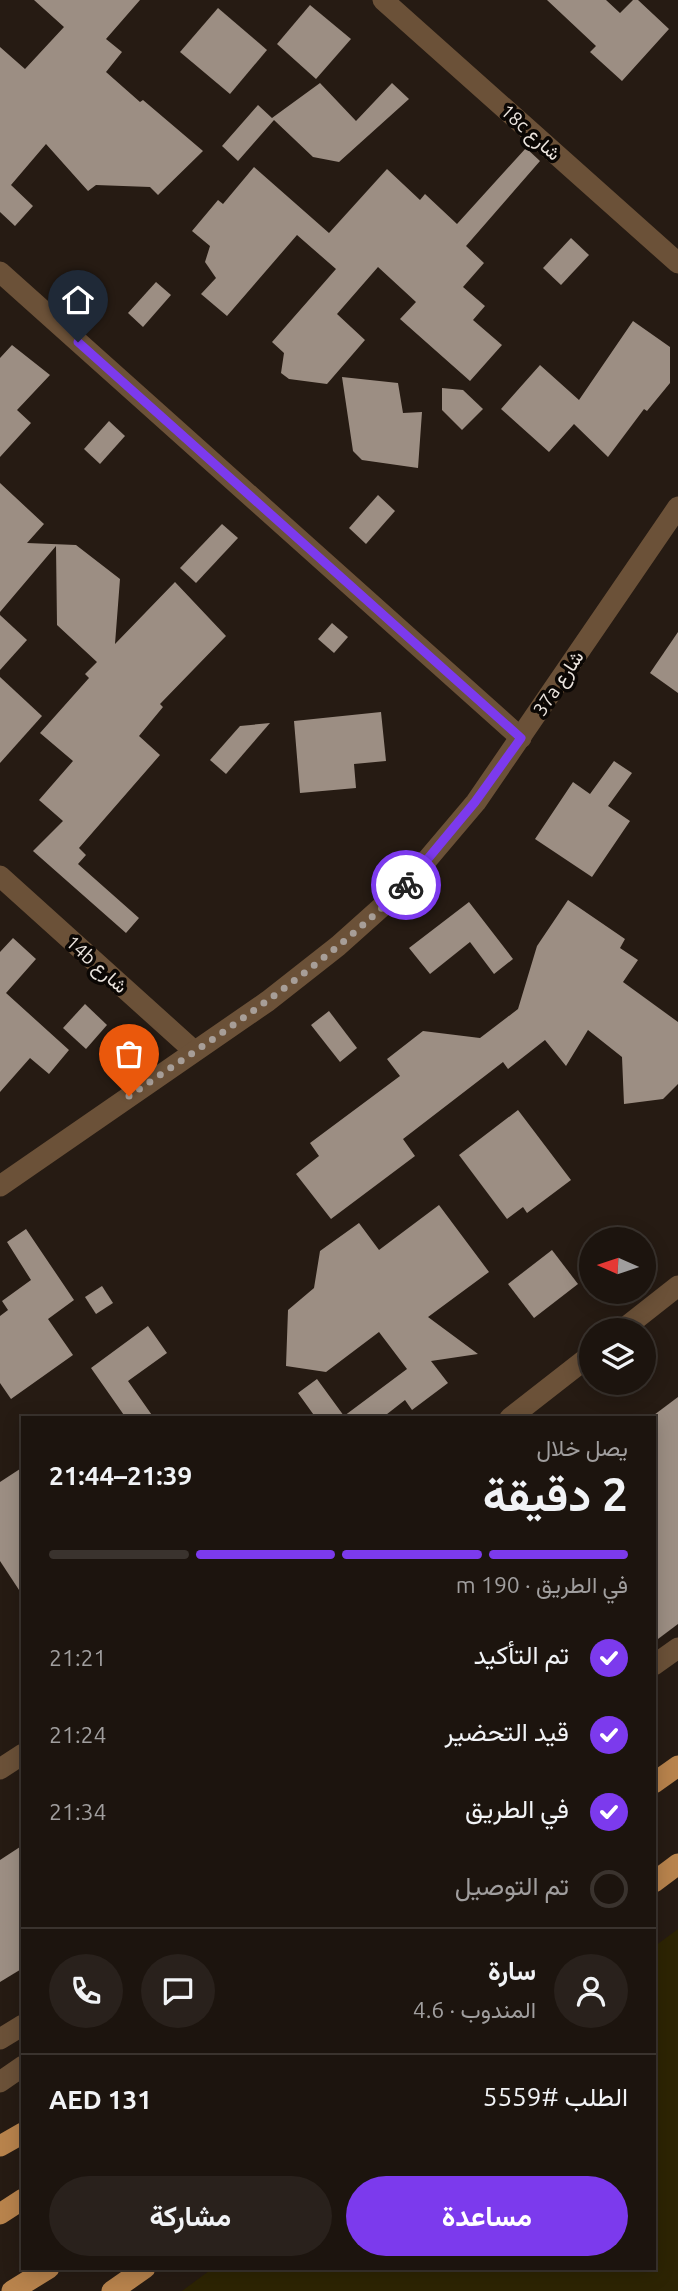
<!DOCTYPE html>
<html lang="ar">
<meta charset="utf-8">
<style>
:root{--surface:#1c140e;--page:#29211c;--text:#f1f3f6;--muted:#a09e9e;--line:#3a332e;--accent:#7c3aed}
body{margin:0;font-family:Ubuntu,Vazirmatn,sans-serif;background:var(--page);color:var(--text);direction:rtl;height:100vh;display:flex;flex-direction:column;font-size:26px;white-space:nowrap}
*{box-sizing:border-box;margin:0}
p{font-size:23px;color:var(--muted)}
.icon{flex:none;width:38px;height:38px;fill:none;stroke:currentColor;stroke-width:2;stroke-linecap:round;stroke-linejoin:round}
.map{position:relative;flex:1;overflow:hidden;direction:ltr}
.panel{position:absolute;left:21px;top:1416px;width:635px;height:854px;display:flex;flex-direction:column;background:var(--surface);border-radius:0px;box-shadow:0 4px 18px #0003,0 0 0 2px var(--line);direction:rtl}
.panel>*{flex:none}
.needle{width:46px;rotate:273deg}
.tools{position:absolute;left:579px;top:1227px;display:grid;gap:14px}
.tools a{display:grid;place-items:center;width:77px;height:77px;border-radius:50%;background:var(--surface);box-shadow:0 4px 18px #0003,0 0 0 2px var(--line);font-size:35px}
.pin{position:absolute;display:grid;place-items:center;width:60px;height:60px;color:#fff;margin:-72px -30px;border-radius:50% 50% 50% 0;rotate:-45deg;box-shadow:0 0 7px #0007}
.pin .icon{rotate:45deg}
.courier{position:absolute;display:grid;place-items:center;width:70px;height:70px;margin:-35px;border:5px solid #7c3aed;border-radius:50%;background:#fff;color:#222;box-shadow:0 2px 9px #0007}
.headline em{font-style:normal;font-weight:700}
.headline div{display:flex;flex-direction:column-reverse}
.headline{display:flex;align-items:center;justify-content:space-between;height:119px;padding:0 28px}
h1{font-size:46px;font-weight:700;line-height:52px}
.bar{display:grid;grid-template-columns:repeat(4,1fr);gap:10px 7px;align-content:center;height:84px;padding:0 28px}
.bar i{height:9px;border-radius:5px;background:var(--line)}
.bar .active{background:var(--accent)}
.bar p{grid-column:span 4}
.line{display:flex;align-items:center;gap:18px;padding:0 28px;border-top:2px solid var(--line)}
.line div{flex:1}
.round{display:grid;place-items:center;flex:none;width:74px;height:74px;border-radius:37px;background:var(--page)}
ol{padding:0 28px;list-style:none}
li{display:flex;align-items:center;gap:21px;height:77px}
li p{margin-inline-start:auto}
li .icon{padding:7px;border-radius:50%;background:var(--accent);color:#fff;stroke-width:4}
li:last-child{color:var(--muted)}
li i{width:38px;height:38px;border:4px solid var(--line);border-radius:50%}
.primary-button{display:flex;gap:14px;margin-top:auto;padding:14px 28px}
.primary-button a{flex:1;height:80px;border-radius:42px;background:var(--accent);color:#fff;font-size:28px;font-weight:700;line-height:80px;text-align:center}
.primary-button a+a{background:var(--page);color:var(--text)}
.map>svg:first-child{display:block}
.sand{fill:#2d2403}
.building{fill:#9c8e83}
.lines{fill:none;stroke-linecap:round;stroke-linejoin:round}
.minor{stroke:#6b5138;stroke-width:21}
.major{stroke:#b8834c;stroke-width:21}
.done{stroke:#a79e98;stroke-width:7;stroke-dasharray:0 12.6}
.route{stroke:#7c3aed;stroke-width:9}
.labels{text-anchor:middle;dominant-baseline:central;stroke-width:7;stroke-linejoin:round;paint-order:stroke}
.street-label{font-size:19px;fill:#ece5df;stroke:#0b0704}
</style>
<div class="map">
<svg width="678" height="2291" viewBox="0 0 678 2291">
<rect width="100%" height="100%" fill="#261b13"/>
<polygon class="sand" points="678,1929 678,2291 182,2291 213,2268 654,2268 655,1946"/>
<g class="building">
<polygon points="34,0 140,0 106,39 122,52 106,72 140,102 143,100 203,151 158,195 150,187 96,185 88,191 46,144 11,185 33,206 15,226 0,212 0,47 25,69 64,27"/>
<polygon points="547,0 606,0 620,13 633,0 638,0 669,29 622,81 590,52 596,46"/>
<polygon points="310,5 351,39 316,79 277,44"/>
<polygon points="218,8 267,50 230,94 180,52"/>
<polygon points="320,83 356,121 392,83 409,99 339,162 313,157 274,120 238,161 222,146 258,105 272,118"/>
<polygon points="526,148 540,161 466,246 484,263 463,287 485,306 473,320 502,345 470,381 400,319 416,302 378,267 337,314 365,340 327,384 289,379 281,373 284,353 272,342 336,269 297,235 227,316 201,294 216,278 205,262 210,246 192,231 218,200 223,204 254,167 329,233 387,169 420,200 425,194 457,224"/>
<polygon points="571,238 589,255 561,285 543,268"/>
<polygon points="156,282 171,295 143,327 128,313"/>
<polygon points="633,321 670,347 670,383 647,411 644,409 608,457 574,424 549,452 501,409 540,365 579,400"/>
<polygon points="12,345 50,375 17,410 31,423 0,457 0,358"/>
<polygon points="342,377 398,383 403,413 422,412 418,468 362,460 353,451"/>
<polygon points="442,388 463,390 483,409 462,430 442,410"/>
<polygon points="109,421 125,436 100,464 84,449"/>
<polygon points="0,483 44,524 27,543 76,545 120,579 115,644 175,582 226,636 160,704 163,707 139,736 160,755 79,848 86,855 78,864 139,918 126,933 33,851 63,821 39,800 73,761 40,733 89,678 85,674 97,662 57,625 56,546 0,612"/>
<polygon points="378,495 395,511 366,544 349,528"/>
<polygon points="222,524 238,538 196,583 180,568"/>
<polygon points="0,615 27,640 0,670"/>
<polygon points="332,623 348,637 334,653 318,639"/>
<polygon points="678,632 678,693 650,673"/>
<polygon points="0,677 42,716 0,763"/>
<polygon points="381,712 386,761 354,764 356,788 300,793 294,721"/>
<polygon points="270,723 226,774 210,760 240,726"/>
<polygon points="614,761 632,773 608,806 630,821 592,877 535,839 573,782 590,794"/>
<polygon points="568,900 625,939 620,948 638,960 623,982 678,1022 678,1084 663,1099 624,1104 622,1057 588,1030 566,1066 545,1040 508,1069 503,1062 403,1139 415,1156 331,1219 296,1174 319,1156 310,1143 400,1076 387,1059 423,1031 480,1038 518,1009 537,946"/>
<polygon points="469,902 513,959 494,974 470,942 430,974 409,948"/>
<polygon points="13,938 36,959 6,993 69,1050 49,1074 30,1058 0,1092 0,952"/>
<polygon points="85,1004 107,1025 86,1049 63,1028"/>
<polygon points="329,1011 357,1048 340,1062 311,1025"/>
<polygon points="518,1110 571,1180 527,1213 523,1207 507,1219 459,1155"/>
<polygon points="439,1205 489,1272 428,1317 478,1354 431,1361 448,1383 412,1410 405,1400 382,1418 316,1418 298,1393 317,1379 344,1416 407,1369 379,1332 326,1372 286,1366 288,1310 314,1288 320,1251 359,1223 379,1250"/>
<polygon points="26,1229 74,1300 48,1319 73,1355 11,1399 0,1383 0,1316 8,1310 2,1301 31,1280 7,1242"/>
<polygon points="552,1250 578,1284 534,1318 508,1284"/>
<polygon points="102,1286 113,1303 96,1314 85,1297"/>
<polygon points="148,1326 167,1353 128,1381 154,1418 126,1418 91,1368"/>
<polygon points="678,1397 678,1624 654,1642 654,1415"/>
<polygon points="23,1467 23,1596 0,1561 0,1482"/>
<polygon points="23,1845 23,1968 0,1982 0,1860"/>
</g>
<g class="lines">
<g class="minor">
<polyline points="383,0 678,263"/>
<polyline points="0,272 521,738"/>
<polyline points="0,876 194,1051"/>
<polyline points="0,1186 268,1001 338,946 404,887 476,802 678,507"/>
<polyline points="622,1330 678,1286"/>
<polyline points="510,1418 592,1354"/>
<polyline points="654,1665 678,1648"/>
<polyline points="0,1769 23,1754"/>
<polyline points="0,2039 23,2025"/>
<polyline points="0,2082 23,2066"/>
</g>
<g class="major">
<polyline points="654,1783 678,1766"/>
<polyline points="654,1882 678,1864"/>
<polyline points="0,2146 23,2133"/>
<polyline points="0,2214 23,2199"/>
<polyline points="12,2291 49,2268"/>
<polyline points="112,2291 145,2268"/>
</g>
</g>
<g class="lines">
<path class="done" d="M129,1096C225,1031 323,967 406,885"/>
<polyline class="route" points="78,342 521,738 475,802 406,885"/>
</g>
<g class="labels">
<g class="street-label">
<text transform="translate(531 132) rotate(42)">18c شارع</text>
<text transform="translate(558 683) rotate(-56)">37a شارع</text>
<text transform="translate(97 964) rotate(42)">14b شارع</text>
</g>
</g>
</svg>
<div class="tools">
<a><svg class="needle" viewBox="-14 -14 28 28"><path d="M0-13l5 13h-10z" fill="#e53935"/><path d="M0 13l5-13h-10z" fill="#a09e9e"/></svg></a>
<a><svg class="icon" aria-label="layers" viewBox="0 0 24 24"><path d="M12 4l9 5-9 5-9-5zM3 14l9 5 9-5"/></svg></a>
</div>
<div class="pin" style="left:129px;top:1096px;background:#ea580c"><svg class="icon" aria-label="bag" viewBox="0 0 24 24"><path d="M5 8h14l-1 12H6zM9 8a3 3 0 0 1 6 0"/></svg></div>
<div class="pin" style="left:78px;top:342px;background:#1f2937"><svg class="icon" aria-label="home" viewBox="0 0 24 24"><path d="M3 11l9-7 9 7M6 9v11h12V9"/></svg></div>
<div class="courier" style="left:406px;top:885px"><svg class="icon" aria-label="bike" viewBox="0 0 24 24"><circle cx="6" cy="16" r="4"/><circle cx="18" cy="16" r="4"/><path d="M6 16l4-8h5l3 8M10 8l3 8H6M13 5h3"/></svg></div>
<section class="panel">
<div class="headline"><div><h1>2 دقيقة</h1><p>يصل خلال</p></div><em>21:39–21:44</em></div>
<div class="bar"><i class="active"></i><i class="active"></i><i class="active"></i><i></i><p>في الطريق · 190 m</p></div>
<ol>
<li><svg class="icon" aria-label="check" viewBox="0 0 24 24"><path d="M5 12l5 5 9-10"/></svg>تم التأكيد<p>21:21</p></li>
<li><svg class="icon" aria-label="check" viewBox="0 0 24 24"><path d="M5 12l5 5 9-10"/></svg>قيد التحضير<p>21:24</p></li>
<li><svg class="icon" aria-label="check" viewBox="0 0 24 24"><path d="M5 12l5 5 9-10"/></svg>في الطريق<p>21:34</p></li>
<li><i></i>تم التوصيل</li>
</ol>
<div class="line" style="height:126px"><a class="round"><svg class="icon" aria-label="person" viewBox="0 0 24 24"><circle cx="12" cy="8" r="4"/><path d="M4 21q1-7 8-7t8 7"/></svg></a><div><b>سارة</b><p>المندوب · 4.6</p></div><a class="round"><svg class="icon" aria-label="chat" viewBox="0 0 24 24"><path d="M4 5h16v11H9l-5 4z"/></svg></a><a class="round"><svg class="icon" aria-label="phone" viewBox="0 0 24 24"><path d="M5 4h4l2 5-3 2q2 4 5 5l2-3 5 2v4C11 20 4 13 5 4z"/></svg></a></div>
<div class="line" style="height:91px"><div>الطلب #5559</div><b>AED 131</b></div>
<div class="primary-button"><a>مساعدة</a><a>مشاركة</a></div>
</section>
</div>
